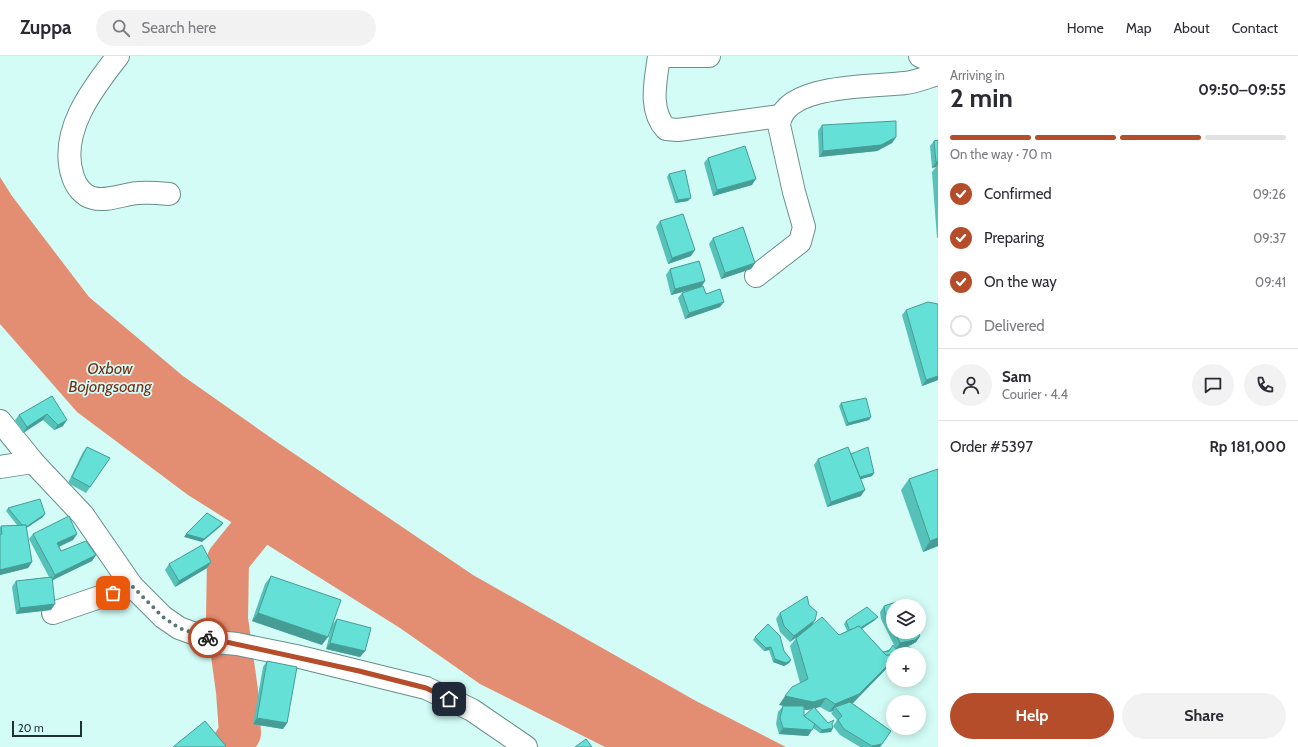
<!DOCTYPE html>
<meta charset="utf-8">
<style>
:root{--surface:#fff;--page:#f2f2f3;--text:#2b2b33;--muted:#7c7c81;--line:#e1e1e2;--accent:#b54d2a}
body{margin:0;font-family:Cabin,sans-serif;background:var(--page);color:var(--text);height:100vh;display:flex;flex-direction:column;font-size:15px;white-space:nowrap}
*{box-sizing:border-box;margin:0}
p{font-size:13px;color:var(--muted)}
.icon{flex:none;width:22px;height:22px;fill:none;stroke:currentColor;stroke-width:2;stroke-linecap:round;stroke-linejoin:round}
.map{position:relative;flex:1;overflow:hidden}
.sheet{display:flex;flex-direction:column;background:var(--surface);width:360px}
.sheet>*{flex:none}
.controls{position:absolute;left:886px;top:543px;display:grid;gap:8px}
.controls a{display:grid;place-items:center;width:40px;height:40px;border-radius:50%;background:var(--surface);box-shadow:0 2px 10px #0003;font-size:20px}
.scale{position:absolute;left:12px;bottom:10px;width:70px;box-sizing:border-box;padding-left:4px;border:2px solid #21312f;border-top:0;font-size:11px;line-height:14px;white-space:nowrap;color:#21312f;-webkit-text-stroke:3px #d3fcf7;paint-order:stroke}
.pin{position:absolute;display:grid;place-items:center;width:34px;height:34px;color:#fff;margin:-17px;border-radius:8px;box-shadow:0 2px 6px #0006}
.courier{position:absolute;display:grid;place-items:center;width:40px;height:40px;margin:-20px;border:3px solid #b54d2a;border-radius:50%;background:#fff;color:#222;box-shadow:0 1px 5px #0007}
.head em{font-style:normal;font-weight:700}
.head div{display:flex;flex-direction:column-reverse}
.head{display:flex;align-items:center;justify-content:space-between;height:68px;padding:0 12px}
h1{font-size:26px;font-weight:700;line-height:30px}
.bar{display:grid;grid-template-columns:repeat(4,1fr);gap:6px 4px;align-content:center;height:48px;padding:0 12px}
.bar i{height:5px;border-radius:3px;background:var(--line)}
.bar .on{background:var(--accent)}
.bar p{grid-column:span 4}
.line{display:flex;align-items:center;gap:10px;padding:0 12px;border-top:1px solid var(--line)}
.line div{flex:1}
.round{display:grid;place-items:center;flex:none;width:42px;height:42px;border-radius:21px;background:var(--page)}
ol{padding:0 12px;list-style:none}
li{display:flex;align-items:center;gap:12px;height:44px}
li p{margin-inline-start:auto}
li .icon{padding:4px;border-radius:50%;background:var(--accent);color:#fff;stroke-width:4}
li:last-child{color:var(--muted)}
li i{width:22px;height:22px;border:2px solid var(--line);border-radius:50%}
.primary-button{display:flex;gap:8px;margin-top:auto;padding:8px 12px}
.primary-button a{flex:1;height:46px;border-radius:24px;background:var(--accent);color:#fff;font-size:16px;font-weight:700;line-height:46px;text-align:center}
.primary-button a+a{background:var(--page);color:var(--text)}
header{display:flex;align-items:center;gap:24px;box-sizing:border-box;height:56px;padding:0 20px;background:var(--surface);border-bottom:1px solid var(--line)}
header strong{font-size:19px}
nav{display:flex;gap:22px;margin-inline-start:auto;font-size:14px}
.search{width:280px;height:36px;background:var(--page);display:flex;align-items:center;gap:10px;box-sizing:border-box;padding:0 14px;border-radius:22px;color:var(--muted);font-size:15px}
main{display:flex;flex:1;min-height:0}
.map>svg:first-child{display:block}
.water{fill:#e38d72}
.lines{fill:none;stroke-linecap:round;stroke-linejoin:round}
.river{stroke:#e38d72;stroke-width:42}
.minor-casing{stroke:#698e8a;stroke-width:24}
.minor{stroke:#fff;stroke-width:22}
.wall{fill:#56c1b8;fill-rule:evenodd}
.shaded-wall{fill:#469d96}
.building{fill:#64e0d6;stroke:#469d96}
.done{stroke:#5f7875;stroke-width:4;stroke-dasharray:0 7.2}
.route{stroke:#b54d2a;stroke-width:5}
.labels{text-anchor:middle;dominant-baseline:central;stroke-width:3.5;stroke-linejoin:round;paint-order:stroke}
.water-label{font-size:16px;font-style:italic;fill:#7a2d13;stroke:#d3fcf7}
</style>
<header>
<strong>Zuppa</strong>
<div class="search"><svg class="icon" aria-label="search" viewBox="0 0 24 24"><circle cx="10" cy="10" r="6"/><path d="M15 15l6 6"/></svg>Search here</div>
<nav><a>Home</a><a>Map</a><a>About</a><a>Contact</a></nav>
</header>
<main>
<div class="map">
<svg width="938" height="691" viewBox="0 0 938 691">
<rect width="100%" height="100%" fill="#d3fcf7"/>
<polygon class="water" points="0,121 12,140 89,241 183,320 274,384 473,519 696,645 786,691 605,691 480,628 400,572 188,439 77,356 0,268"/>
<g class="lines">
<polyline class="river" points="231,691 240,677 237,635 227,563 228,504 277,443"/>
<g class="minor-casing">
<g id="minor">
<path d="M118,0C92,33 58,77 73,121C76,130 83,140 93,142C106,146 124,138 138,137C148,136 159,137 169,138"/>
<path d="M659,0C656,24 648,53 666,73L678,74L780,60"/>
<polyline points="666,0 709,0"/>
<polyline points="920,0 938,8"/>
<path d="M756,220L800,186L804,171L794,136L779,69C783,27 874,31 905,27C916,26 927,21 938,18"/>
<polyline points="0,365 33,406 83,459 132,530 163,561 179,572 217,586 237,588 296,600 426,632 472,654 526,691"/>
<polyline points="0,411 33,406"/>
<polyline points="53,557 132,530"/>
</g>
</g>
<use href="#minor" class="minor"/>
</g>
<g class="wall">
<polygon points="822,69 896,81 892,87 877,95 819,101 818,75"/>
<polygon points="938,84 938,182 937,182 932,116 936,111 932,112 930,90 934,85"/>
<polygon points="708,102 752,129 713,140 704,107"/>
<polygon points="669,118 688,145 675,147 667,121"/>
<polygon points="660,165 691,200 668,208 656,171"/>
<polygon points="713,182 755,207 751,213 721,223 709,188"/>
<polygon points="670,213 705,225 701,231 671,239 666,219"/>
<polygon points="682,237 706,238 720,251 685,263 678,242"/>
<polygon points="906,254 938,324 922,330 902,259"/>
<polygon points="52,340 63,370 54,374 43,364 23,377 15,364 19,359"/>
<polygon points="841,347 869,364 846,370 839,350"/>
<polygon points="87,391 110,402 86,437 68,427 83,396"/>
<polygon points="851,398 874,417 872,420 861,423 861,440 827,451 814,409 818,403"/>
<polygon points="938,413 938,490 923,496 901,434 909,423"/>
<polygon points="8,452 43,461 26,472 32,506 28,512 0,519 0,472 1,470 17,469 6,455"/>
<polygon points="33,478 77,478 73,484 59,491 61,495 96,499 92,505 52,524 51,554 16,558 12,531 16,525 49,521 29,483"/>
<polygon points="169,508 207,512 175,531 165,514"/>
<polygon points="271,520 322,589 252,565 265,528"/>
<path d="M809,549L815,564L813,568L839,579L847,575L844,568L846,565L875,564L861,573L883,596L895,591L881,563L880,556L884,550H893V576H918L920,580L916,586L911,589L907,591L909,595L893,598V609L891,611L890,608L887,612L853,647H852L891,675L880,691H860L840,679L833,670L837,664L831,657L833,655L829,656L820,651L815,652L828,667L832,668L831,676L820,677L813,672L808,680L779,678L776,668L778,656L783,650H787L779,649L800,627L790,590L796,582L799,579L790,586L780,576L776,563L780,557ZM804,653L807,654L813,653L804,659Z"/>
<polygon points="337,563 365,595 360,601 326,593 332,569"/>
<polygon points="755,581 784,595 791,604 789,607 784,610 773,606 769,594 764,595 753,584"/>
<polygon points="267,605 287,667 283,673 253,668 263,611"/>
</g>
<g class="shaded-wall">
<polygon points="896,81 892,87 877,95 819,101 823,95"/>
<polygon points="936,106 938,106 938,108 936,111 932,112"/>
<polygon points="756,123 752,129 713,140 717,134"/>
<polygon points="691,142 688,145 675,147 678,144"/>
<polygon points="695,194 691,200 668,208 672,202"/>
<polygon points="755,207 751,213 721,223 725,217"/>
<polygon points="705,225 701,231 671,239 675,233"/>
<polygon points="724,246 720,251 685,263 689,257"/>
<polygon points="938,320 938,324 922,330 926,324"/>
<polygon points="47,358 43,364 23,377 27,371"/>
<polygon points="871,361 869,364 846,370 848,367"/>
<polygon points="67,364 63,370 54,374 58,369"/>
<polygon points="874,417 872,420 858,424 860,421"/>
<polygon points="865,434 861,440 827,451 831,446"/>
<polygon points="45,458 43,461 22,475 24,472"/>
<polygon points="223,467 221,470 202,486 184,481 186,478"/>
<polygon points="77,478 73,484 53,493 57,487"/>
<polygon points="938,482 938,490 923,496 930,485"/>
<polygon points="96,499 92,505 51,525 55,519"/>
<polygon points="32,506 28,512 0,519 0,514"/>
<polygon points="211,506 207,512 175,531 179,525"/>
<polygon points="55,548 51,554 16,558 20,552"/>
<polygon points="258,557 328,581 322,589 252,565"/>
<polygon points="878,561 875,564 853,579 855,576"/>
<polygon points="815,564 811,570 790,586 794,580"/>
<polygon points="920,580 916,586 911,589 896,593 900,587"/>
<polygon points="330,587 365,595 360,601 326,593"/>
<polygon points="771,591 769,594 764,595 766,592"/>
<polygon points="775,603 791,604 789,607 784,610 773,606"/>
<polygon points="893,604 887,612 853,647 837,653 835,651 833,655 829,656 835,648"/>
<polygon points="785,640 826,642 820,651 807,654 779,649"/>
<polygon points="257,662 287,667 283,673 253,668"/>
<polygon points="783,672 812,674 808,680 779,678"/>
<polygon points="833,672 831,676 820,677 822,674"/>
<polygon points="882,688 880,691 872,691 872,690"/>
</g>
<g class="building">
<polygon points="896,65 896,81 881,89 823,95 822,69"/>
<polygon points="938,84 938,106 936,106 934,85"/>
<polygon points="745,90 756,123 717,134 708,102"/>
<polygon points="685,114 691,142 678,144 669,118"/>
<polygon points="683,158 695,194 672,202 660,165"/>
<polygon points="743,171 755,207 725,217 713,182"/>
<polygon points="699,205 705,225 675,233 670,213"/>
<polygon points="703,230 706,238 720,233 724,246 689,257 682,237"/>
<polygon points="928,246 938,248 938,320 926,324 906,254"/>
<polygon points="52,340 67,364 58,369 47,358 27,371 19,359"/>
<polygon points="866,342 871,361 848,367 841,347"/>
<polygon points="87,391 110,402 90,431 72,421"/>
<polygon points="848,391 865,434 831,446 818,403"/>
<polygon points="868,391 874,417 860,421 851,398"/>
<polygon points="938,413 938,482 930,485 909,423"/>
<polygon points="40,443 45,458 26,471 26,469 22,469 8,452"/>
<polygon points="207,457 223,467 204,483 186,478"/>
<polygon points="69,460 77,478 57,487 61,495 86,485 96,499 55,519 33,478"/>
<polygon points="26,469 32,506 0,514 0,479 2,478 1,470"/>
<polygon points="202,489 211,506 179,525 169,508"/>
<polygon points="271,520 341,544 328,581 258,557"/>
<polygon points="52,521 55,548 20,552 16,525"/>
<polygon points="807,540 809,549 817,556 815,564 794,580 784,570 780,557"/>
<polygon points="896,546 899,550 893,550 893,573 885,557 884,550"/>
<polygon points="867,551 878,561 860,572 859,570 851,574 849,573 846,565"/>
<polygon points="822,561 839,579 859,570 886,599 892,599 893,602 893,604 859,638 835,648 826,642 813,646 785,640 792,631 808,623 796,582"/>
<polygon points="337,563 371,572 365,595 330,587"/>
<polygon points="768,568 780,580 784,595 791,604 786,607 775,603 771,591 766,592 755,581"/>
<polygon points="895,576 918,576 920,580 915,584 900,587"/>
<polygon points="893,589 896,593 907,590 911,592 904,598 893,598 893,602 892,599 886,599 883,596 889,595"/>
<polygon points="267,605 297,611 287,667 257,662"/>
<polygon points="850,646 891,675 882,688 872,690 844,673 838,664 842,660 835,651"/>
<polygon points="783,650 804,650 804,660 815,668 812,674 783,672 780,662"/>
<polygon points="814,651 828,667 834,664 832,668 833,672 822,674 815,668 804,660"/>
<polygon points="205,665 226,690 225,691 173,691"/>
<polygon points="586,683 592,691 575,691"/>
</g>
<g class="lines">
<polyline class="done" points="113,537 132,530 163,561 179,572 208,582"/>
<polyline class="route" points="208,582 359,615 426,632 449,643"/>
</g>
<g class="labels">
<g class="water-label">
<text x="110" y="312">Oxbow<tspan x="110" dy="18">Bojongsoang</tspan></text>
</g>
</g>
</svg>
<div class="controls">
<a><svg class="icon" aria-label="layers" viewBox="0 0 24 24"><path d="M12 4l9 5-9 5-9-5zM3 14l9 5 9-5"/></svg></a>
<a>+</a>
<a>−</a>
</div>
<div class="scale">20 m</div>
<div class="pin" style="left:113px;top:537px;background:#ea580c"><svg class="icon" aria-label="bag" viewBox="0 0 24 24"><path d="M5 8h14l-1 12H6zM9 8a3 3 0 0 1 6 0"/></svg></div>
<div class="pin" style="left:449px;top:643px;background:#1f2937"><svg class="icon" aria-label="home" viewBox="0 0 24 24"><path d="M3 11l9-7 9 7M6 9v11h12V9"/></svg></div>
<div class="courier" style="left:208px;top:582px"><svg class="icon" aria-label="bike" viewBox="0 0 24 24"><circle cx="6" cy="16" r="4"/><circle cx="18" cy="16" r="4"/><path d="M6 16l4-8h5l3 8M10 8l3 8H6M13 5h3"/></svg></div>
</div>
<section class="sheet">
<div class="head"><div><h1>2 min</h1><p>Arriving in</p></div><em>09:50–09:55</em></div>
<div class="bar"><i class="on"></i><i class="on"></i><i class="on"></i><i></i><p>On the way · 70 m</p></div>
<ol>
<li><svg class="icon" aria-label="check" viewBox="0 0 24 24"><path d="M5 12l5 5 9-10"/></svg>Confirmed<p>09:26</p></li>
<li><svg class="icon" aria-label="check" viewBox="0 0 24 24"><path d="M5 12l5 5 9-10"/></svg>Preparing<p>09:37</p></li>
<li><svg class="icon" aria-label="check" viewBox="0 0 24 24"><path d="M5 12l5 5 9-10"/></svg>On the way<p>09:41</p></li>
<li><i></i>Delivered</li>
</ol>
<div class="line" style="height:72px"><a class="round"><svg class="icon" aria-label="person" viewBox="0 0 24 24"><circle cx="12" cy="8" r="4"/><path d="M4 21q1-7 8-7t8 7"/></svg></a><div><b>Sam</b><p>Courier · 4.4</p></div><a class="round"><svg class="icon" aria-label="chat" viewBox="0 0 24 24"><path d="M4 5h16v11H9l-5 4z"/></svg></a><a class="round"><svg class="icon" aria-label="phone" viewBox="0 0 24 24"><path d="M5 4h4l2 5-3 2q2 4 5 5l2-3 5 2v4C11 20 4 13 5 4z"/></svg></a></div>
<div class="line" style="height:52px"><div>Order #5397</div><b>Rp 181,000</b></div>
<div class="primary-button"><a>Help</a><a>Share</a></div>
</section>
</main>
